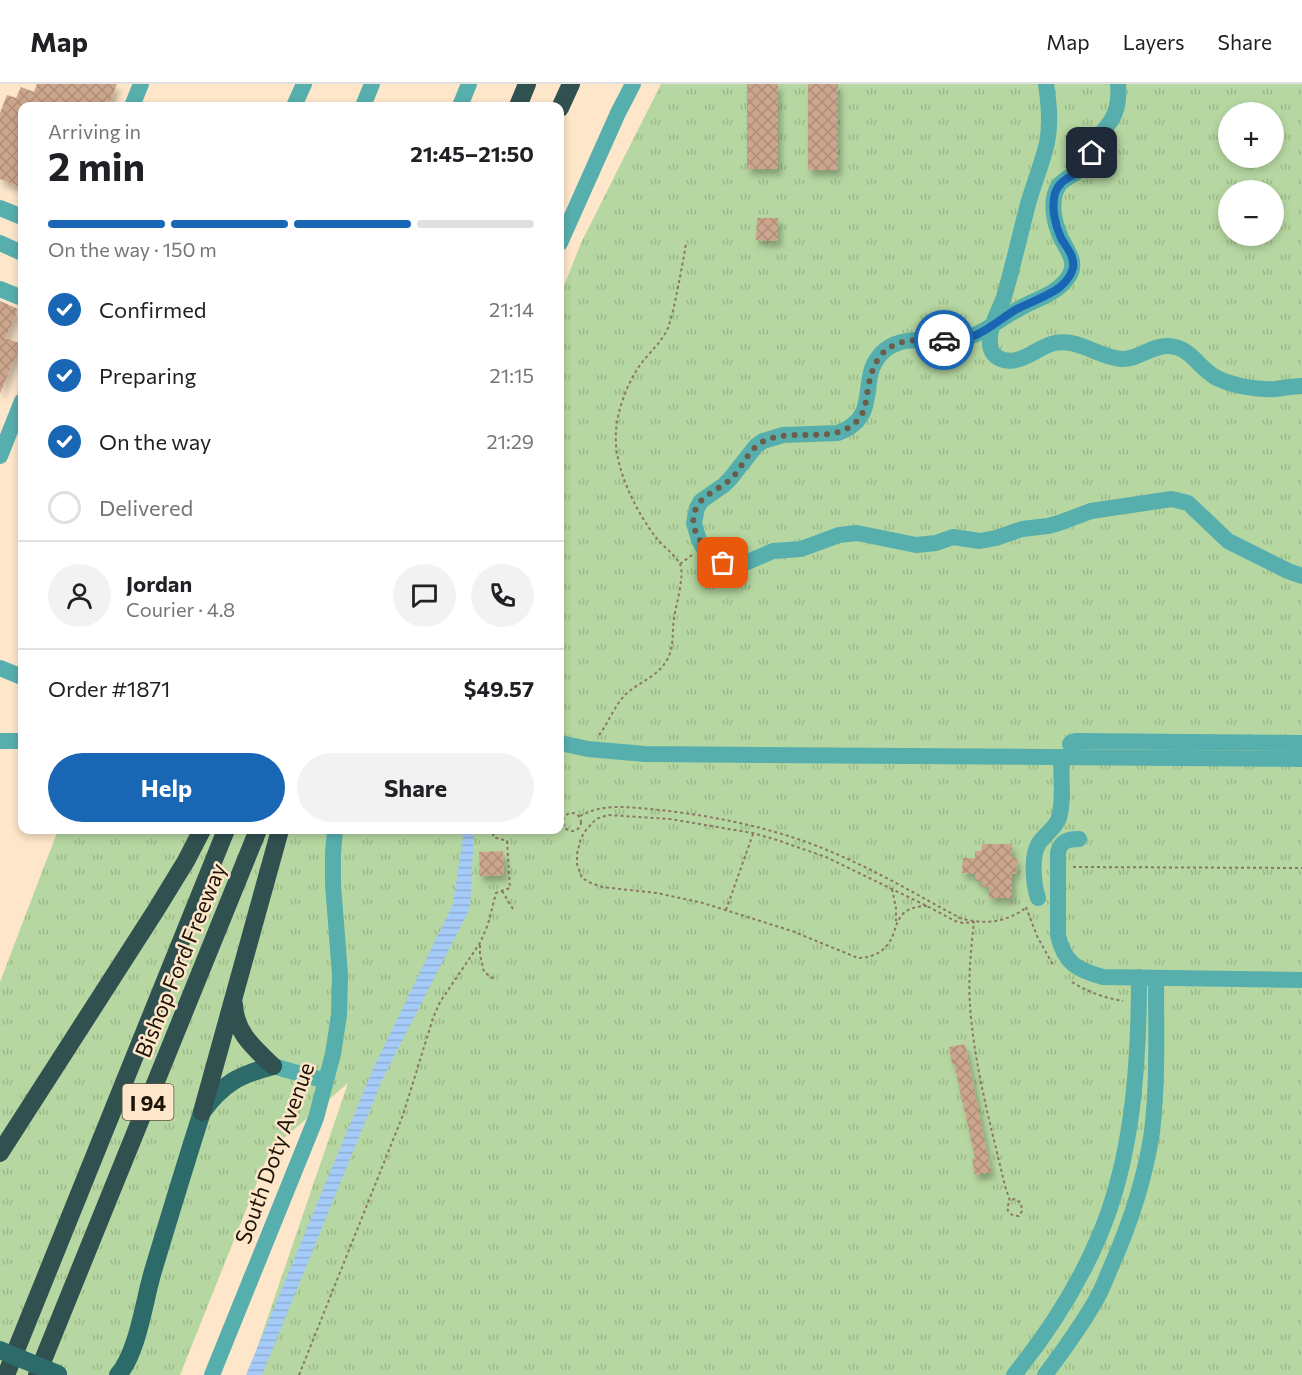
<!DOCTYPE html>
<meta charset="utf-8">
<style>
:root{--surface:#fff;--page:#f2f2f2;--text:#202124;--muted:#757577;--line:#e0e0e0;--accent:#1966b5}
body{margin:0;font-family:Commissioner,sans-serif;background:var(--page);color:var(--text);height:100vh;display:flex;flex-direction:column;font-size:22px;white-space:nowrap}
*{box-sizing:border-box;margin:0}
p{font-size:20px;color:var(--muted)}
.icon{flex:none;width:33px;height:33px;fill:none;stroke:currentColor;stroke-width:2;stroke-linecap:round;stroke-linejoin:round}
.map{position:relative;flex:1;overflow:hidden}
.side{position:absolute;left:18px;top:18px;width:546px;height:732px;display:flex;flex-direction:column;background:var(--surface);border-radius:12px;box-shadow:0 3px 9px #0003}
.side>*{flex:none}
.buttons{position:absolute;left:1218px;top:18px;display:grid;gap:12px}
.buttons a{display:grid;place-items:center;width:66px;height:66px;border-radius:50%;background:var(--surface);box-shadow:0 3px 9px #0003;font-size:30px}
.pin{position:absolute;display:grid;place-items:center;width:51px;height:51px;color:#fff;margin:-26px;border-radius:12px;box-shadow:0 3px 9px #0006}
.courier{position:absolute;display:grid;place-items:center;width:60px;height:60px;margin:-30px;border:4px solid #1966b5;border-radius:50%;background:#fff;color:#222;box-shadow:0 2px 8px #0007}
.head em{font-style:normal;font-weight:700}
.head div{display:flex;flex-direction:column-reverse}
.head{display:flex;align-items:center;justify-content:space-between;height:102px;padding:0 30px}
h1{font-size:39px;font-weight:700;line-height:45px}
.bar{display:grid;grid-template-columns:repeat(4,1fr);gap:9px 6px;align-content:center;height:72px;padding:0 30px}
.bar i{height:8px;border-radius:4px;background:var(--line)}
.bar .current{background:var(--accent)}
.bar p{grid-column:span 4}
.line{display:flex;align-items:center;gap:15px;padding:0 30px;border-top:2px solid var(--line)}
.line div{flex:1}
.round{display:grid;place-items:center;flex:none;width:63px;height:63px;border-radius:32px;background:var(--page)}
ol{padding:0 30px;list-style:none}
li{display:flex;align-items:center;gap:18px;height:66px}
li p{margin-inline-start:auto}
li .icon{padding:6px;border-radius:50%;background:var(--accent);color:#fff;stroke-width:4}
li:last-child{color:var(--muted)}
li i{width:33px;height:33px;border:3px solid var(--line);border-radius:50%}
.primary-button{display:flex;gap:12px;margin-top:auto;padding:12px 30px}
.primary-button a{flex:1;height:69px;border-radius:36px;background:var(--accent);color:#fff;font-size:24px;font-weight:700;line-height:69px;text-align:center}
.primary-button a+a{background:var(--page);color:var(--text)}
header{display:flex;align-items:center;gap:36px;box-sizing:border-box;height:84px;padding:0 30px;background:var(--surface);border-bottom:2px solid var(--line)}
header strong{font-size:28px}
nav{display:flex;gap:33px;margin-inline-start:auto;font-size:21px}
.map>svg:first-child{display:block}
.grass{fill:url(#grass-tufts);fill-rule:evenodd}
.water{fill:url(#water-rules)}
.building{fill:url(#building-cross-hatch);filter:url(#shadow)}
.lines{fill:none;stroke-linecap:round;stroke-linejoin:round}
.path{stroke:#897864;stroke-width:2;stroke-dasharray:3 3;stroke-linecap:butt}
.minor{stroke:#57afad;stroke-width:16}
.major{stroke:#2d6b6a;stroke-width:18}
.highway{stroke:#315150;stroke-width:18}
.major-bridge{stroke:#2d6b6a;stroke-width:18}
.done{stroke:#6b5d4a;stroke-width:6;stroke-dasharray:0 10.8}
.route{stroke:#1966b5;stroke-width:8}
.labels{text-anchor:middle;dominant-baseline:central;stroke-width:5;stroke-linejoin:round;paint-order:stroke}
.shield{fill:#fde6c9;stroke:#605240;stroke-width:1.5}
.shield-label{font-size:21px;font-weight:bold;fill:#1d1306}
.street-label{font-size:22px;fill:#1d1306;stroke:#fde6c9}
</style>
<header>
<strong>Map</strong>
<nav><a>Map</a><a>Layers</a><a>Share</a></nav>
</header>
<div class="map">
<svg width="1302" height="1291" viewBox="0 0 1302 1291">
<defs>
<pattern id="grass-tufts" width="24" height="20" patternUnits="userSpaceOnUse" patternTransform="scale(1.5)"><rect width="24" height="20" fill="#b6d7a1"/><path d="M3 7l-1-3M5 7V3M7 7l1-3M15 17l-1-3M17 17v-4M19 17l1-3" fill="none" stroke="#9cb889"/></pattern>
<pattern id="water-rules" width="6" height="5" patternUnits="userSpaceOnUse" patternTransform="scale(1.5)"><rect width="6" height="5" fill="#a5cbf9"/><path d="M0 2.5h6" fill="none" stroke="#8eadd4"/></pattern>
<pattern id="building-cross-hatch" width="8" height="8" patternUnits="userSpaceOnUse" patternTransform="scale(1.5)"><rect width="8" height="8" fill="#cca58d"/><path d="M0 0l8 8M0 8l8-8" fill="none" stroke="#af8d78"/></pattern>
<filter id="shadow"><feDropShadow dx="3.5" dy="6" stdDeviation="3" flood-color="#0004"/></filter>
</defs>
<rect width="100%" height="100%" fill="#fde6c9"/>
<path class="grass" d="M661,0H1302V1291H248L348,999L270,1066L180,1291H0V898L58,746H560V212L581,159ZM1228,28H1274V74H1228ZM1228,106H1274V152H1228Z"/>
<polygon class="water" points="457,746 473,746 474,747 470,824 383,994 262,1291 246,1291 373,985 453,820 463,753"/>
<g class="building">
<polygon points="37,0 117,0 110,18 106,17 104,22 22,22 22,104 0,95 0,29 7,11 16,14 21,3 34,8"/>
<rect x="747" y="0" width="31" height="85"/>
<rect x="808" y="0" width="30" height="86"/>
<polygon points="757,134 778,134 778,157 756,156"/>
<polygon points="0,217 18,225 6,254 21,260 0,310"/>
<polygon points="982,760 1012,760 1012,774 1017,774 1016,790 1012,790 1012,814 989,814 989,803 982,803 982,797 975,797 975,790 962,789 963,774 975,774 975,767 982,767"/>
<polygon points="503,767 504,791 480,792 479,768"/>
<polygon points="965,960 991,1088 975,1091 972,1075 975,1074 954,979 952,979 949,963"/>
</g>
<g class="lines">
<g class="path">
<polyline points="680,480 692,471"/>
<path d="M599,651C609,638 615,620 627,609C641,597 659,592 668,574C674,562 672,548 674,534C676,521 685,491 680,480C675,471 665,464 658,456C637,430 613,383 616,348C617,325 629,295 643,277C652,266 662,257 668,244C671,236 673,226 675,218C679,198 683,179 686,159"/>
<circle cx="572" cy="738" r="9"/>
<path d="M580,732C605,718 633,724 661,726C720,733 779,745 834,769C877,787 919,812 960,834C984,841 1006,839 1027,823"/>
<polyline points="1073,783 1302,784"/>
<polyline points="892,805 896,824 896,837"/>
<polyline points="502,807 513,825"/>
<path d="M927,822C918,822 908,824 902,831C897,837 896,842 894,848C889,865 875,874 858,874L792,847L703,819L657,809L602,803L591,799L582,794L577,780V770L581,754L586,746L596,735L608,731L670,735L753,749L777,756L826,773L927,822L955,837L963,839L974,838C971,865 968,894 970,921C974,982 991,1042 1005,1102L1010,1117L1007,1123C1008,1129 1011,1132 1019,1132L1022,1127L1021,1119L1014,1115L1010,1117"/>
<polyline points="1026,823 1037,852 1053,881"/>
<polyline points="726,826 753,750"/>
<polyline points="480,861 480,871 484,888 496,896"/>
<path d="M1072,898C1088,908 1105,914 1123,917"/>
<polyline points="299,1291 403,1031 433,934 440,918 480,859 488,840 496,809 510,804 507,757 493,753 494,746"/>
</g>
<g class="minor">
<path d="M1046,0C1049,20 1051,39 1047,59C1042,80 1034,99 1028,120C1020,151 1013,182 1004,213C999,228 988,244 990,260C990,268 996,274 1004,276C1021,280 1036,265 1051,260C1076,252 1097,273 1121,275C1138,276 1152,261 1169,262C1191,263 1199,285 1217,294C1233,302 1257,306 1275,305C1284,304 1293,302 1302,302"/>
<path d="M1118,0C1119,12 1118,25 1112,35C1107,43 1101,49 1096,58C1092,67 1090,78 1081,85C1074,91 1065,94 1059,101C1049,116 1054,139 1061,154C1068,168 1079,180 1067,195C1055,211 1033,216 1017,226C998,236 982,251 961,255C936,260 906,249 885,266C854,292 885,331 838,349L783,351L763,357L756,362L730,395L724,401L701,417L697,424L694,439L699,456L703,463L715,473L729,482L743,480L773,467L801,465L839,451L857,449L916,461L936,459L953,453L980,457L996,454L1022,445L1048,442L1059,439L1091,427L1172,415L1188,419L1228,457L1288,487L1302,492"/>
<polyline points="132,22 141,0"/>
<polyline points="294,22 304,0"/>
<polyline points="363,22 372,0"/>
<polyline points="460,22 469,0"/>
<polyline points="0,124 22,133"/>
<polyline points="0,159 22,169"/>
<polyline points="560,159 618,29 633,0"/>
<polyline points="0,205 22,214"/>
<polyline points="0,372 22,317"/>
<polyline points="0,584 22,593"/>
<polyline points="0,657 22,657"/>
<polyline points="560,659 588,665 645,670 1302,675"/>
<polyline points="1070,660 1072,658 1076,657 1302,659"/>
<path d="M1079,755C1068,755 1060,757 1058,769V851C1064,879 1077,886 1103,893L1302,896"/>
<path d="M1038,814C1033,800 1031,771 1039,759C1045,750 1055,745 1059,734C1064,717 1061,691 1061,673"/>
<polyline points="273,982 326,997"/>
<polyline points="212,1291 316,1034 333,970 339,931 340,891 333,800 333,769 335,746"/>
<path d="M1014,1291C1048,1249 1077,1204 1098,1155C1133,1075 1139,980 1139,893"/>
<path d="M1045,1291C1063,1267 1081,1242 1096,1216C1102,1206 1106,1194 1111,1183C1130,1140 1145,1095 1152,1048C1158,997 1156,945 1156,894"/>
</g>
<path class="major" d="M118,1291C138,1268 144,1217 153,1187C169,1134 185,1081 202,1028C223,999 239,991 273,982"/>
<g class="highway">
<polyline points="518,22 527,0"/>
<polyline points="560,24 571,0"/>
<path d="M234,920C235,948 253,963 273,982"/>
<polyline points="202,1028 280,746"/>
<polyline points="0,1069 156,826 186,777 202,746"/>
<polyline points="6,1291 226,746"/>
<polyline points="37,1291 258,746"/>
</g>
<polyline class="major-bridge" points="0,1266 58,1290"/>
</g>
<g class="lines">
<path class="done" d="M723,479C704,466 682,441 700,418C709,408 723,403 733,393C744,380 750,363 766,356C794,345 829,358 851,342C863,334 865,324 867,311C874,259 896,254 944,256"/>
<path class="route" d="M944,256C954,257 966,255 976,251C990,245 1002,234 1015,226C1030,218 1047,213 1060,203C1066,198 1071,191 1073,184C1075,172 1066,163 1061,154C1055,141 1051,123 1055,109C1060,95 1072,93 1082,85C1087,80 1089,75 1092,69"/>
</g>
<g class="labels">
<rect class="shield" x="122.5" y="1000" width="51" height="36" rx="4.5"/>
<g class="shield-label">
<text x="148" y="1018">I 94</text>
</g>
<g class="street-label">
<text transform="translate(180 876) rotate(-68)">Bishop Ford Freeway</text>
<text transform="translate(274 1069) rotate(-70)">South Doty Avenue</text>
</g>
</g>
</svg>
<div class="buttons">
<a>+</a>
<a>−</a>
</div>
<div class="pin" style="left:723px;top:479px;background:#ea580c"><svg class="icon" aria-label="bag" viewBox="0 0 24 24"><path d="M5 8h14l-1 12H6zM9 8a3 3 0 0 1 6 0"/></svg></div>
<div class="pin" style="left:1092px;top:69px;background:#1f2937"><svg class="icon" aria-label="home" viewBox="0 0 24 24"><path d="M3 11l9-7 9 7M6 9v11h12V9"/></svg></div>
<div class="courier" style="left:944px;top:256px"><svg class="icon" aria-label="car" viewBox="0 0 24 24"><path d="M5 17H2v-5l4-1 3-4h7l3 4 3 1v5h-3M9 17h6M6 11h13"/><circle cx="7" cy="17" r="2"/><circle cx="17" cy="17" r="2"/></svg></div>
<section class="side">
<div class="head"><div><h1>2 min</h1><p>Arriving in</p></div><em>21:45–21:50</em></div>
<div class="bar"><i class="current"></i><i class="current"></i><i class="current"></i><i></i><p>On the way · 150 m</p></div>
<ol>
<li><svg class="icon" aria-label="check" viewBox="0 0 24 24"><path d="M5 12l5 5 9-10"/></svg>Confirmed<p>21:14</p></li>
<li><svg class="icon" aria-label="check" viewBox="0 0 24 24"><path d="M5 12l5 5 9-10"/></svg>Preparing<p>21:15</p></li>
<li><svg class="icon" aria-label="check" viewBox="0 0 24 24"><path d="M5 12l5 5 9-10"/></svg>On the way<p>21:29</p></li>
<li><i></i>Delivered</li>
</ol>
<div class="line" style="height:108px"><a class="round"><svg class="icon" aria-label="person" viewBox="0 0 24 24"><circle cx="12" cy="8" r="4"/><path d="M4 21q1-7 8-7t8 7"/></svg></a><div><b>Jordan</b><p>Courier · 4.8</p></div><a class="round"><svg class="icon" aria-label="chat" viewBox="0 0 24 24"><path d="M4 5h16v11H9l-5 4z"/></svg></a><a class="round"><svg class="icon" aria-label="phone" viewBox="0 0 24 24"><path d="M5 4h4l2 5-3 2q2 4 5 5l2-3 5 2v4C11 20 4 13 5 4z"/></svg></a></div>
<div class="line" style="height:78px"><div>Order #1871</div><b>$49.57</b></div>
<div class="primary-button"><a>Help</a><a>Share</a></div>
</section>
</div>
